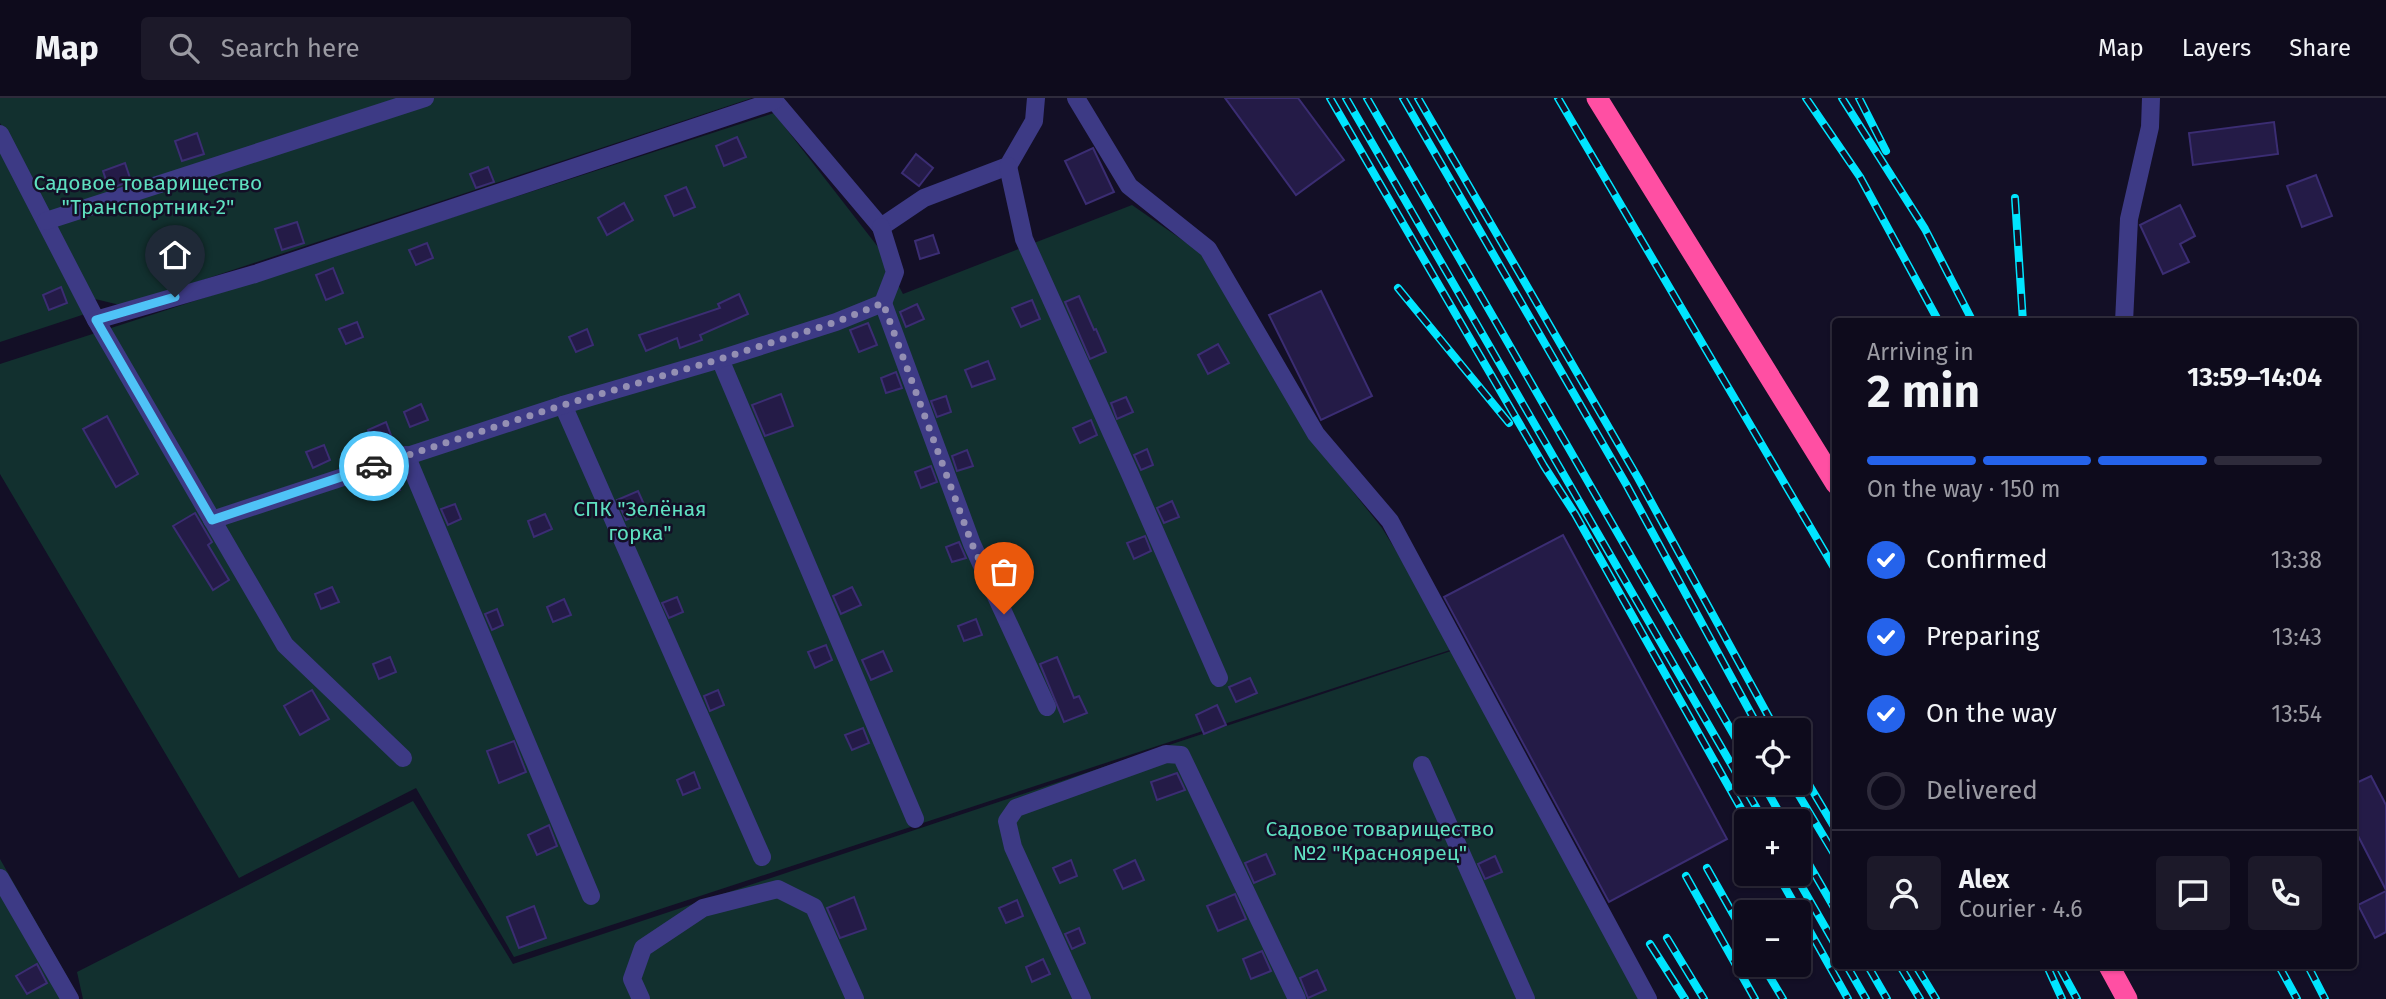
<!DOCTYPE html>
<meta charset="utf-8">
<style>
:root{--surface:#0e0b1c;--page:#1c1929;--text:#f1f3f6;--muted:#9b9ba3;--line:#2e2b3b;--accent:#2563eb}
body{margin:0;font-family:"Fira Sans",sans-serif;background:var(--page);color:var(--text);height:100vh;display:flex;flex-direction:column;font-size:26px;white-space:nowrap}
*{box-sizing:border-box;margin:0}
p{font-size:23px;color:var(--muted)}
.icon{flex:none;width:38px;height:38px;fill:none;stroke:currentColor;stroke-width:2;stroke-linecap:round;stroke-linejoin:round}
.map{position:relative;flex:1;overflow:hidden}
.side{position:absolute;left:1832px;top:220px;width:525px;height:651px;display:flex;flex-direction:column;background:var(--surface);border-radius:7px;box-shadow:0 2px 5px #0004,0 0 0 2px var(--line)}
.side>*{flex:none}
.fabs{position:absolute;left:1734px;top:620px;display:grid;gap:14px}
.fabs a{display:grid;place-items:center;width:77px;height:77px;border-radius:7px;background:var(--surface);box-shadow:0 2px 5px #0004,0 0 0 2px var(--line);font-size:35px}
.pin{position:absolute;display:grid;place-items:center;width:60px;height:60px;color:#fff;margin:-72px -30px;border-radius:50% 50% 50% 0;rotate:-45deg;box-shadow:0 0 7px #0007}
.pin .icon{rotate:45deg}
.courier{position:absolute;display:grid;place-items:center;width:70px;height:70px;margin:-35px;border:5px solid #4fc3f7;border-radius:50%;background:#fff;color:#222;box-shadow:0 2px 9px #0007}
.overview em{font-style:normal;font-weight:700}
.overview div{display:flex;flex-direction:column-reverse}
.overview{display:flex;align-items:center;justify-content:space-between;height:119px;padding:0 35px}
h1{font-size:46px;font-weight:700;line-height:52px}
.bar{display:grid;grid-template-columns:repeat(4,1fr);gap:10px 7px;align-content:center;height:84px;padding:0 35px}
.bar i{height:9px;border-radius:5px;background:var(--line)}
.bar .current{background:var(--accent)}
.bar p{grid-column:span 4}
.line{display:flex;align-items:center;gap:18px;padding:0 35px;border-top:2px solid var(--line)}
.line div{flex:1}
.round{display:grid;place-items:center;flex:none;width:74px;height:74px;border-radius:7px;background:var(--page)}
ol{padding:0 35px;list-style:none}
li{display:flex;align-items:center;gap:21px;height:77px}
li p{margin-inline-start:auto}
li .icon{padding:7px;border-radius:50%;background:var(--accent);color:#fff;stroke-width:4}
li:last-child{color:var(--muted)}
li i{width:38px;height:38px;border:4px solid var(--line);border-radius:50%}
header{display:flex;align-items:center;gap:42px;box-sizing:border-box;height:98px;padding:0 35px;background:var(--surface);border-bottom:2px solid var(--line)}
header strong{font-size:33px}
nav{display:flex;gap:38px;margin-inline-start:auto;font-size:24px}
.search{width:490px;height:63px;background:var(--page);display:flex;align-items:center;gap:18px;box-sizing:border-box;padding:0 24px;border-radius:7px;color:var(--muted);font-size:26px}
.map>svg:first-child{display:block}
.green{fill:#12302f}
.building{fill:#241b47;stroke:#3b2d73;stroke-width:2}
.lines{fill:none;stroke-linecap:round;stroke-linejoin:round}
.minor{stroke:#3d3a85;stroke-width:18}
.highway{stroke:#ff4fa3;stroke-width:21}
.rail-casing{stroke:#00e5ff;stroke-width:8}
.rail{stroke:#130f26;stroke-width:5;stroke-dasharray:16;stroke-linecap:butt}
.done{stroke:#948fb3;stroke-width:7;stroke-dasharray:0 12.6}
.route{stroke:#4fc3f7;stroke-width:9}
.labels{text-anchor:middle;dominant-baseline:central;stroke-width:5;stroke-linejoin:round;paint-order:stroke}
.park-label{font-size:21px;fill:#5fe0c0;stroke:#130f26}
</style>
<header>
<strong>Map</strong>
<div class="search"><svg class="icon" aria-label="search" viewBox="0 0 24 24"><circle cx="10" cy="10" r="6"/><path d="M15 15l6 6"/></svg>Search here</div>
<nav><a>Map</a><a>Layers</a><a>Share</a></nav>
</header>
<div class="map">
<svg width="2386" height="901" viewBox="0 0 2386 901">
<rect width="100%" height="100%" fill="#130f26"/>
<g class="green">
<polygon points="0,0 752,0 124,208 91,200 0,25"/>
<polygon points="774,15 878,149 903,196 1132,107 1204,157 1311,341 1382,430 1456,550 514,859 416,690 239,780 0,376 0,266"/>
<polygon points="0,51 85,216 0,244"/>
<polygon points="1457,551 1645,901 83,901 77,874 413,703 513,866"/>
<polygon points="0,761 69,882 72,901 0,901"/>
</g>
<g class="building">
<polygon points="1225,0 1298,0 1344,62 1296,97"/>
<polygon points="2274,24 2278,56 2193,67 2189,35"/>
<polygon points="197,35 204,56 182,63 175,43"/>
<polygon points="737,39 746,59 724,68 716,48"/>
<polygon points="1093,50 1114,94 1086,106 1065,63"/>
<polygon points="916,56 933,70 919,88 902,75"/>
<polygon points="125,65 131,83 109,91 103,73"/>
<polygon points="488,69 494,84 476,90 470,76"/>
<polygon points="2316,77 2332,118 2302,129 2287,88"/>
<polygon points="686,89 695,109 674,118 665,98"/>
<polygon points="624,105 633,122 607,137 598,120"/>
<polygon points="2180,107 2195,138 2180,146 2189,164 2163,176 2140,127"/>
<polygon points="297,124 304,145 282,152 275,131"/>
<polygon points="933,137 939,155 920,161 915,143"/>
<polygon points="427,145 433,160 416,167 409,152"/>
<polygon points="333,170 343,195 326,202 316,177"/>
<polygon points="61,189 67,205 49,212 43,197"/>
<polygon points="1321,193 1372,298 1321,322 1269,217"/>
<polygon points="739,196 748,216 700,237 702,242 680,250 677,240 646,253 639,237 720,210 718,206"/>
<polygon points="1079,198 1094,232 1096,231 1106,254 1090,261 1065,204"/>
<polygon points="1032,202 1040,221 1021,229 1012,210"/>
<polygon points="917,206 924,221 906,229 900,214"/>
<polygon points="357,224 363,239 346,246 339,231"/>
<polygon points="868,225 877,247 859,254 850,232"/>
<polygon points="587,231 593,247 576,254 569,239"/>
<polygon points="1218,246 1229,265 1208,276 1198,257"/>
<polygon points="988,263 995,281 972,289 965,272"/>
<polygon points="896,274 902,290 886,295 881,280"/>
<polygon points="781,296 793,328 765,338 752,307"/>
<polygon points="946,298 951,314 937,319 931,303"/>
<polygon points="1126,299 1133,314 1117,321 1111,305"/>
<polygon points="421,306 428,322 410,329 404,314"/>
<polygon points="107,318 138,376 116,389 83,331"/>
<polygon points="1091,322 1097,337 1080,345 1073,330"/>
<polygon points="386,324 392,340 375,347 368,332"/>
<polygon points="324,347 330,362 313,370 306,354"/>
<polygon points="1147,351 1153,367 1141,372 1134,357"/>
<polygon points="967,352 973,368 957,373 952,358"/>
<polygon points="931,368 937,384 921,390 915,374"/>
<polygon points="393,377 400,392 382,399 376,384"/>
<polygon points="638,393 647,413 626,422 617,402"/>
<polygon points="1172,403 1179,419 1164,425 1157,410"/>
<polygon points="455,406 461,421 448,427 441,411"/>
<polygon points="195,415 212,444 208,447 229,482 213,492 173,428"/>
<polygon points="545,416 552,431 534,439 528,423"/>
<polygon points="1563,437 1727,741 1609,804 1444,499"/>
<polygon points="1145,438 1151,453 1134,461 1127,445"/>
<polygon points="959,444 966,460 952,464 946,449"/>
<polygon points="1004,451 1010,466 996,471 989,456"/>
<polygon points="332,489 339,504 321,511 315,496"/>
<polygon points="852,489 861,507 841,516 833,498"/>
<polygon points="677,499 683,514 669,520 662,505"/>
<polygon points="564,501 571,517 553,524 547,509"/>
<polygon points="497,511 503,527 492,532 485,516"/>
<polygon points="976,521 982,537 964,543 958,528"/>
<polygon points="826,547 832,562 815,570 808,554"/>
<polygon points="883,553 892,573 871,582 862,562"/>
<polygon points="390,559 396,574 379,581 373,566"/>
<polygon points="1057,559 1074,600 1079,598 1087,615 1064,624 1040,566"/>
<polygon points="1250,580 1257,595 1236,604 1229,589"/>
<polygon points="312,592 329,621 300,637 284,608"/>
<polygon points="718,592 724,607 710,613 704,598"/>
<polygon points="1217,607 1226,627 1204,636 1196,617"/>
<polygon points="863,630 869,645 852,652 845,637"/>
<polygon points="514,643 526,674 499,685 487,653"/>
<polygon points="694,674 700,690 683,697 677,682"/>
<polygon points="1177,675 1185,692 1157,702 1151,684"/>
<polygon points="2371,678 2386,707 2386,792 2354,730 2354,686"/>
<polygon points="549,727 557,748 537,757 528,737"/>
<polygon points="1266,756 1275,776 1254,785 1245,765"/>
<polygon points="1495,758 1502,774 1485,781 1478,766"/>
<polygon points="1071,762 1077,778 1060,785 1053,770"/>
<polygon points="1135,762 1144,782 1123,791 1114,772"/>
<polygon points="2386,793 2386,834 2375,840 2358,807"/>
<polygon points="1235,796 1246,821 1218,833 1207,808"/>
<polygon points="854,799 866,831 840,840 827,810"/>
<polygon points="1017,802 1023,818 1006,825 999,810"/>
<polygon points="534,808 546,840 519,850 507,819"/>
<polygon points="1079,830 1085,845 1072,851 1065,836"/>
<polygon points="1262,853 1271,873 1251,881 1243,861"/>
<polygon points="1043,861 1050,876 1032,884 1026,869"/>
<polygon points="37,866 47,885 27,896 16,878"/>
<polygon points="1317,872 1326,892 1308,900 1300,880"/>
</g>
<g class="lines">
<g class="minor">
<polyline points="772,0 881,129 924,100 1008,68 1034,23 1036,0"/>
<polyline points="1076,0 1129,88 1208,151 1316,336 1390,423 1648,901"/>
<polyline points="0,36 96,222 285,547 403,660"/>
<polyline points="1008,68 1024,141 1130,376 1219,580"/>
<polyline points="46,123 425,0"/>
<polyline points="883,205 972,446 1047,609"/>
<polyline points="96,222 255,176 774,3"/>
<polyline points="2124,224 2129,121 2150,29 2151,0"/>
<polyline points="720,261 915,721"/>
<polyline points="563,307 762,759"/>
<polyline points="406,357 591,798"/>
<polyline points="212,422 563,307 720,261 836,224 883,205 895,174 881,129"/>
<polyline points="1422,667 1526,901"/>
<polyline points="0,780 70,901"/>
<polyline points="641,901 632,881 643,850 703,810 778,791 814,809 855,901"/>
<polyline points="1082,901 1013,749 1007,723 1016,710 1166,656 1181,657 1297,901"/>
</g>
<g class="highway">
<polyline points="1597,0 1836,386"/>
<polyline points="2109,868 2127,901"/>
</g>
<g class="rail-casing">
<g id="rail">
<polyline points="1330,0 1544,368 1575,416 1748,723"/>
<polyline points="1346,0 1764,723"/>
<polyline points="1367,0 1746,658"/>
<polyline points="1403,0 1626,386 1760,632"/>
<polyline points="1418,0 1638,380 1776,632"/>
<polyline points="1558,0 1836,473"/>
<polyline points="1806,0 1860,79 1939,224"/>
<polyline points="1842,0 1925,131 1973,224"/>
<polyline points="1859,0 1886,53"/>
<polyline points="2015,100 2023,224"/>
<polyline points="1398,190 1509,325"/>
<polyline points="1799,670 1836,732"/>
<polyline points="1762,684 1784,723"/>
<polyline points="1791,684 1836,759"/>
<polyline points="1799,749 1836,813"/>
<polyline points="1707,770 1746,839"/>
<polyline points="1777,775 1799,814"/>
<polyline points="1794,775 1836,848"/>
<polyline points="1686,778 1755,901"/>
<polyline points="1799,814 1848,901"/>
<polyline points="1667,840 1704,901"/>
<polyline points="1650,846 1685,901"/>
<polyline points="1762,866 1783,901"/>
<polyline points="1847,868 1866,901"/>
<polyline points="1868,868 1887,901"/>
<polyline points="1900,868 1920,901"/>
<polyline points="1916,868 1936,901"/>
<polyline points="2047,868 2062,901"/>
<polyline points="2059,868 2077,901"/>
<polyline points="2279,868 2297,901"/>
<polyline points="2308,868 2325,901"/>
</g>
</g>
<use href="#rail" class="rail"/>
</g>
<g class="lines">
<polyline class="done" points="374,368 563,307 720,261 836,224 883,205 972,446 1004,516"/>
<polyline class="route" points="175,199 96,222 212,422 374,368"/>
</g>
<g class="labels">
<g class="park-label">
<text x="148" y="85">Садовое товарищество<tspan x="148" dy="24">"Транспортник-2"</tspan></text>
<text x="640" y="411">СПК "Зелёная<tspan x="640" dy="24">горка"</tspan></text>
<text x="1380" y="731">Садовое товарищество<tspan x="1380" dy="24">№2 "Красноярец"</tspan></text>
</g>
</g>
</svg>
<div class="fabs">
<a><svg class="icon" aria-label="locate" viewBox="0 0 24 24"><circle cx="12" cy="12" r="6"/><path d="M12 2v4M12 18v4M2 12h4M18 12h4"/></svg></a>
<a>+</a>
<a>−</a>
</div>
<div class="pin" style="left:1004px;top:516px;background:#ea580c"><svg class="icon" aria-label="bag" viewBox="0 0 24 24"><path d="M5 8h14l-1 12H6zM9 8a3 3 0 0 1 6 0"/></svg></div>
<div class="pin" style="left:175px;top:199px;background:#1f2937"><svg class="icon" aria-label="home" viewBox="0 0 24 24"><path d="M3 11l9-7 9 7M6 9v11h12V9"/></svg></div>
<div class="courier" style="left:374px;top:368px"><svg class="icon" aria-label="car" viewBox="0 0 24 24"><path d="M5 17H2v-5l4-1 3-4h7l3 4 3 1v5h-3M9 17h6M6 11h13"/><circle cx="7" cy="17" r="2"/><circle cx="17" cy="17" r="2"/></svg></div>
<section class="side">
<div class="overview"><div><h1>2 min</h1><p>Arriving in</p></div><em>13:59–14:04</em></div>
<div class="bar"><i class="current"></i><i class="current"></i><i class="current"></i><i></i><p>On the way · 150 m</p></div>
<ol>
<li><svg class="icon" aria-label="check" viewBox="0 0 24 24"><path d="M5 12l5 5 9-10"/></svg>Confirmed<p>13:38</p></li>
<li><svg class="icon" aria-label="check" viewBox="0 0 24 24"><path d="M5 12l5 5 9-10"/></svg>Preparing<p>13:43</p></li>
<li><svg class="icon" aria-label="check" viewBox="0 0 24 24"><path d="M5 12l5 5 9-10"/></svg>On the way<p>13:54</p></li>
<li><i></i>Delivered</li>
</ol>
<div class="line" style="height:126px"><a class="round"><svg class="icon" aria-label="person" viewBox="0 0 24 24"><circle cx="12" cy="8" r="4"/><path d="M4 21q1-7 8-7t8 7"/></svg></a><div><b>Alex</b><p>Courier · 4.6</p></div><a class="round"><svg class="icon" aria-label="chat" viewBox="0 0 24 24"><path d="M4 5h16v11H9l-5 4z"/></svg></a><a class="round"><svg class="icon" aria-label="phone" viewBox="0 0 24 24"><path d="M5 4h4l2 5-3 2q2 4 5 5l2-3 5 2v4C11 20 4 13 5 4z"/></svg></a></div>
</section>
</div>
